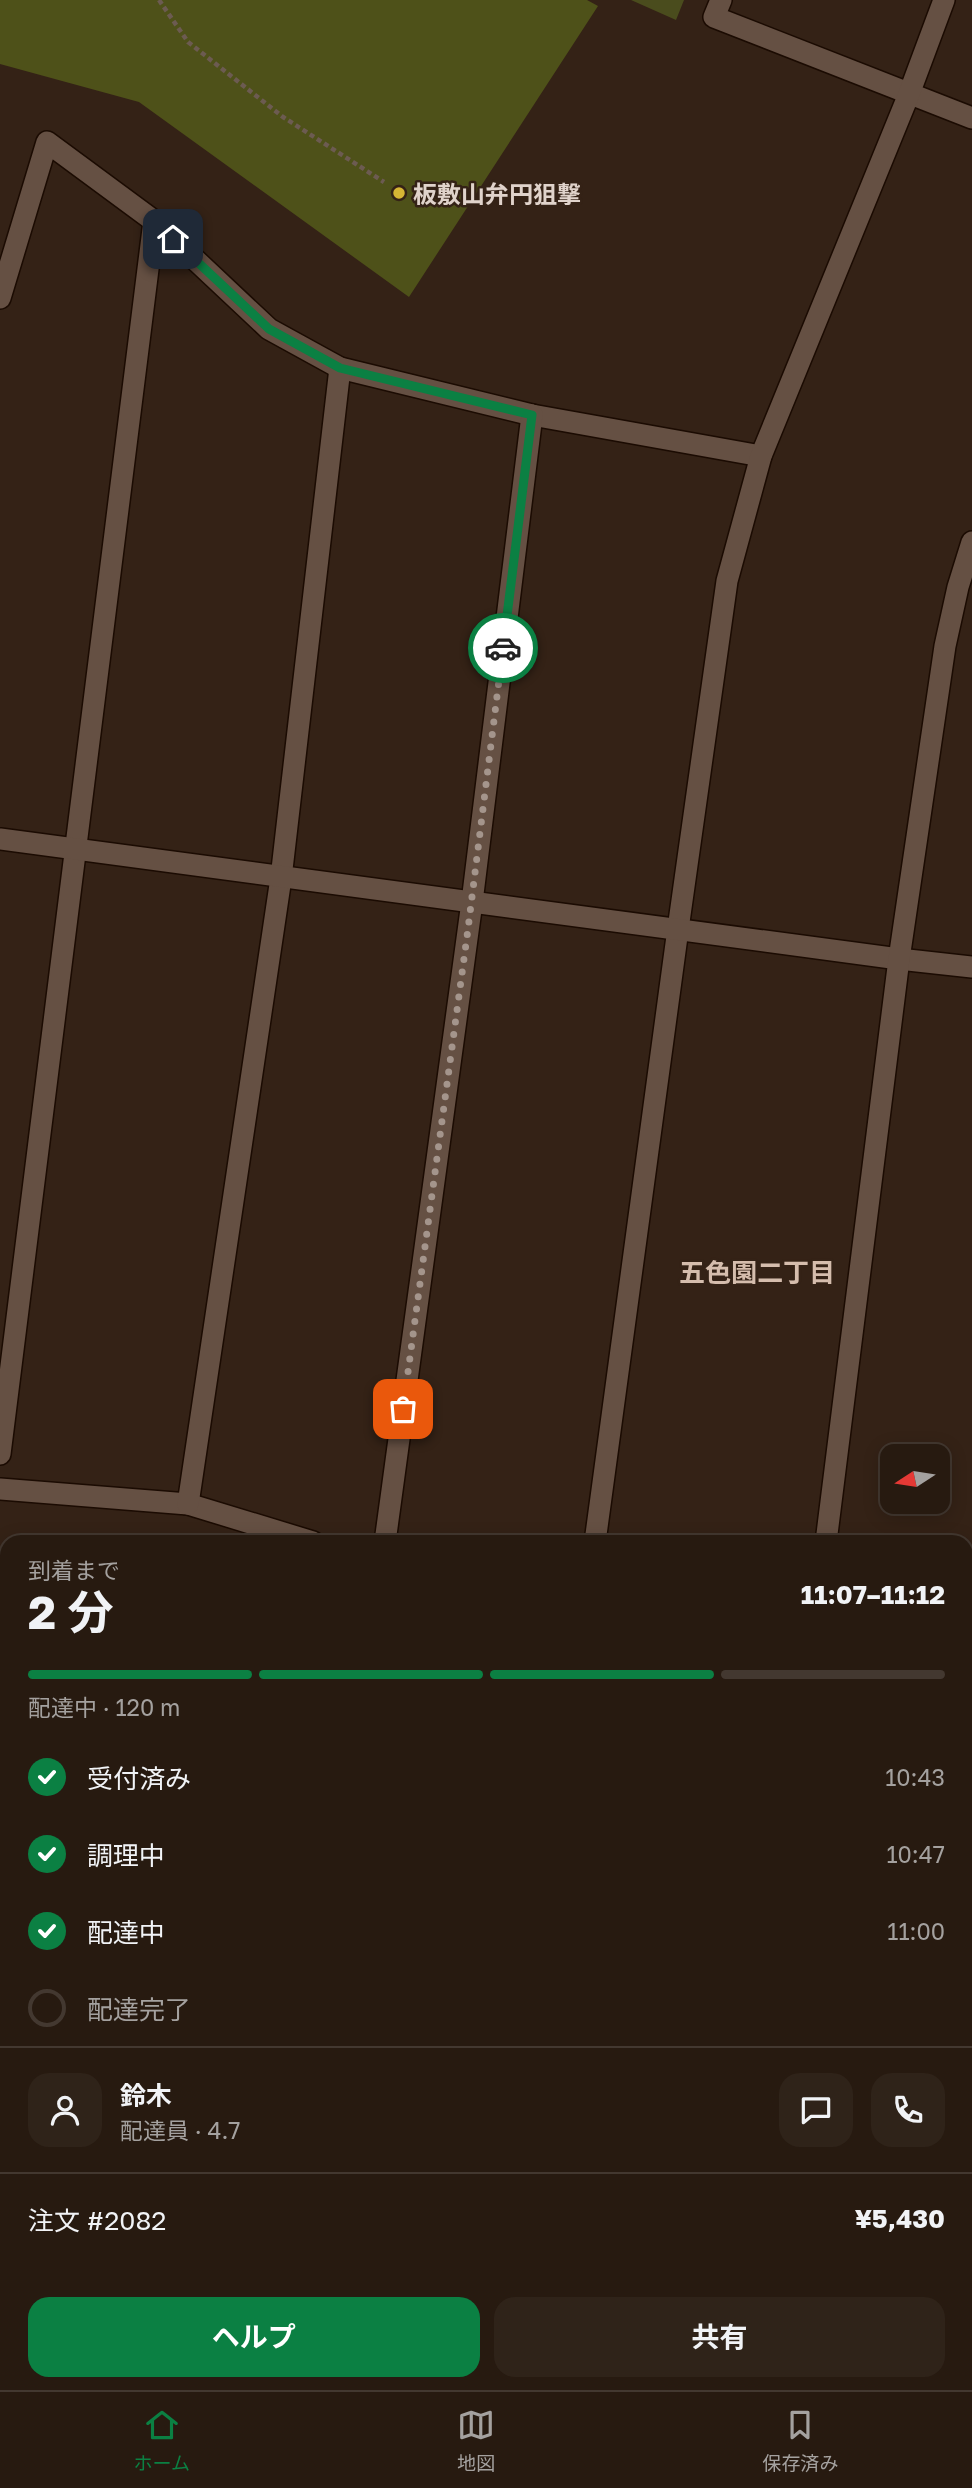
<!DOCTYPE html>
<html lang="ja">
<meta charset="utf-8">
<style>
:root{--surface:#271a10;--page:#2f2319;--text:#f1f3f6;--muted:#a4a19f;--line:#433830;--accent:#0b8043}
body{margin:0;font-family:"Golos Text","Noto Sans JP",sans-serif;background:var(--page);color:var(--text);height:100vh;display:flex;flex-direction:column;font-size:26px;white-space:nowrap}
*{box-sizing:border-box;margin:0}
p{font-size:23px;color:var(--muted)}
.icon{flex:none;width:38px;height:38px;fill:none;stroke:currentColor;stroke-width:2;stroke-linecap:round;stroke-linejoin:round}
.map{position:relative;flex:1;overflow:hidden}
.panel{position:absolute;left:0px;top:1535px;width:973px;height:856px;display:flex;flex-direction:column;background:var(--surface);border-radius:21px 21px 0 0;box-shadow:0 4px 18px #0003,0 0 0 2px var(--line)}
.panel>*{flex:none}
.needle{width:46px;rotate:258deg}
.controls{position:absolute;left:880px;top:1444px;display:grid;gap:14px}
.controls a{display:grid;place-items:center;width:70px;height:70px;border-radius:14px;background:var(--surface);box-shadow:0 4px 18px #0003,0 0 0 2px var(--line);font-size:35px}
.pin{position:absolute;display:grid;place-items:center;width:60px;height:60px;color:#fff;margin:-30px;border-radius:14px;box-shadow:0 4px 10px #0006}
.courier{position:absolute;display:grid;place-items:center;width:70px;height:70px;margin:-35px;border:5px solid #0b8043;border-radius:50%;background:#fff;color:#222;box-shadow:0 2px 9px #0007}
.summary em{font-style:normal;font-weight:700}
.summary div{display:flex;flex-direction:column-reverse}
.summary{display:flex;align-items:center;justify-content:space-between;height:119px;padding:0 28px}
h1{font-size:46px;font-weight:700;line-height:52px}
.bar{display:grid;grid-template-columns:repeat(4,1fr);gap:10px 7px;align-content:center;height:84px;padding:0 28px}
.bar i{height:9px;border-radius:5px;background:var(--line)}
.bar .current{background:var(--accent)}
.bar p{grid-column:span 4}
.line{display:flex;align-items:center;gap:18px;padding:0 28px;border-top:2px solid var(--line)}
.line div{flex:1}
.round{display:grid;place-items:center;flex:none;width:74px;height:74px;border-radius:21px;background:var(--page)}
ol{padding:0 28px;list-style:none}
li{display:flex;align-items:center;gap:21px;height:77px}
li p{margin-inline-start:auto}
li .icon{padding:7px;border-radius:50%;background:var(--accent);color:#fff;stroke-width:4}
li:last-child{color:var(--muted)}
li i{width:38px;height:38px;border:4px solid var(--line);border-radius:50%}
.action{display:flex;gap:14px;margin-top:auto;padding:14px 28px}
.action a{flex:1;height:80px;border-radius:21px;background:var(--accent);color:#fff;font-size:28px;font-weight:700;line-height:80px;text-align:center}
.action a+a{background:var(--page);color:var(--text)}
.tabs{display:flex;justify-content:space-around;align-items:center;height:98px;border-top:2px solid var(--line);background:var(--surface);font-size:19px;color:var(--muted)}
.tabs a{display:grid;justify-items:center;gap:4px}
.tabs .current{color:var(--accent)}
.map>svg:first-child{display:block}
.green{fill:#4a4c1d}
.forest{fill:#4e5119}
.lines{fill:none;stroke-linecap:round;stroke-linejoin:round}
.canal{stroke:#133d60;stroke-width:38}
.minor-casing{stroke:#1b0b02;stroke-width:24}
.tertiary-casing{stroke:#1b0b02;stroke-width:24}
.path{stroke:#6c5b51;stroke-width:4.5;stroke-dasharray:5 3.5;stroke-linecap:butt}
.minor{stroke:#655043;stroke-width:21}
.tertiary{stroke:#655043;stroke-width:21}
.done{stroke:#a4958c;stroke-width:7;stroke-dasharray:0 12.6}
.route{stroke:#0b8043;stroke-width:9}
.poi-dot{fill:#d6b534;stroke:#342216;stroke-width:2.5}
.labels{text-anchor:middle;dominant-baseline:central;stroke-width:5;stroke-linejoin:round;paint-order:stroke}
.poi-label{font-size:24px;font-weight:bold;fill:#e0d3cb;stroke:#342216;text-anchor:start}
.neighbourhood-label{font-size:26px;font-weight:bold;fill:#d5bdad;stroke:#342216}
</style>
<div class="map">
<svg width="972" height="2390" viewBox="0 0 972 2390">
<rect width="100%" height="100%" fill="#342216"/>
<g class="green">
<polygon points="631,0 684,0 676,20"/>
<polygon points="0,1951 7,1951 7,2193 0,2194"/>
</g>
<polygon class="forest" points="0,0 587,0 598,6 409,297 139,102 0,64"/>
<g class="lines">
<g class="canal">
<polyline points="966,2148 972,2146"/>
<polyline points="729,2390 733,2384"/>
</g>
<g class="minor-casing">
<g id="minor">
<polyline points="721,0 714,17 972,118"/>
<polyline points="0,298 47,142 154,221 269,329 340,368 532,415 761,456"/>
<polyline points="899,959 972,967"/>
<polyline points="0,1454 154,221"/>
<polyline points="0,1489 188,1504 313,1542"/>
<polyline points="188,1504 281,878 340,368"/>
<polyline points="385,1542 472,902 532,415"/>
<polyline points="595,1542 678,929 727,581 761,456 909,94 944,0"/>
<polyline points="966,1910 972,1903"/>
<polyline points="0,1941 7,1941"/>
<polyline points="966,2210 972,2210"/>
<polyline points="0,2215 7,2215"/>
<polyline points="335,2384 346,2390"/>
<polyline points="56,2390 56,2384"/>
<polyline points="777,2390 781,2384"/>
</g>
</g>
<g class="tertiary-casing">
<g id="tertiary">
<polyline points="0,839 899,959"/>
<polyline points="826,1542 899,959 945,646 958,587 972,542"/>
<polyline points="0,1716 7,1716"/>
<polyline points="432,2390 436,2384"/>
</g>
</g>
<g class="path">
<polyline points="159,0 188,42 283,117 384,182"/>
<polyline points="966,2046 972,2045"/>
<polyline points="966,2096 972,2094"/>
<polyline points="610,2390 614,2384"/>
<polyline points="666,2390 669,2384"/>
</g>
<use href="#minor" class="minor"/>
<use href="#tertiary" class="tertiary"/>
</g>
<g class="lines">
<polyline class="done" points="403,1409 468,929 503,648"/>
<polyline class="route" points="173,239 269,329 340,368 532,415 503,648"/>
</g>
<circle class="poi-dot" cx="399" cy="193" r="7"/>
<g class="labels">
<g class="poi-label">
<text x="413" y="193">板敷山弁円狙撃</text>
</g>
<g class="neighbourhood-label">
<text x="757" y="1272">五色園二丁目</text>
</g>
</g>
</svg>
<div class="controls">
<a><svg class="needle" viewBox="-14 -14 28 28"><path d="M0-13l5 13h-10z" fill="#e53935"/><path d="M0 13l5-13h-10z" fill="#a4a19f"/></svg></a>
</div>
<div class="pin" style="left:403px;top:1409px;background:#ea580c"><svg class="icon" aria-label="bag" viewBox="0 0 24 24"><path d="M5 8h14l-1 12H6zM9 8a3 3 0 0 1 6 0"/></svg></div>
<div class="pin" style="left:173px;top:239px;background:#1f2937"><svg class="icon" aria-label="home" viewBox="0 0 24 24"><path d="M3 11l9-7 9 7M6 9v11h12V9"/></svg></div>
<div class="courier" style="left:503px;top:648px"><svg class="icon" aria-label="car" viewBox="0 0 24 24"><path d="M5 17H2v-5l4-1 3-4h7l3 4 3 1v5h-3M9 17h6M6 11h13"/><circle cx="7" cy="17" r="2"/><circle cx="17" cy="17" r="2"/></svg></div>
<section class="panel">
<div class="summary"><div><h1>2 分</h1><p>到着まで</p></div><em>11:07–11:12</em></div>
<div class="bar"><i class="current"></i><i class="current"></i><i class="current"></i><i></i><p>配達中 · 120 m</p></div>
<ol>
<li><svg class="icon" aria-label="check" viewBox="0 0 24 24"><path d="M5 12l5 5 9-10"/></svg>受付済み<p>10:43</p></li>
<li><svg class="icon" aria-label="check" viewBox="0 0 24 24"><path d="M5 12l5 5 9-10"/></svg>調理中<p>10:47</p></li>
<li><svg class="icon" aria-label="check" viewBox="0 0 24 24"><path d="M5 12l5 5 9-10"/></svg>配達中<p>11:00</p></li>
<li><i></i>配達完了</li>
</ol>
<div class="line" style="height:126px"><a class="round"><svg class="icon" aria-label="person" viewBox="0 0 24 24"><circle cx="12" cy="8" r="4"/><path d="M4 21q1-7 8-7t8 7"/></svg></a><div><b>鈴木</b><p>配達員 · 4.7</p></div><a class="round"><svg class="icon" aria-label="chat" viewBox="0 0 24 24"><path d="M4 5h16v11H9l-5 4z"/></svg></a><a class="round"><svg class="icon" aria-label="phone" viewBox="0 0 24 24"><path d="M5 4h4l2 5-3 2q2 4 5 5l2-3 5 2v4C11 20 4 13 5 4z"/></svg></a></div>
<div class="line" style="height:91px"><div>注文 #2082</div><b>¥5,430</b></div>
<div class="action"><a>ヘルプ</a><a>共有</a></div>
</section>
</div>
<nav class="tabs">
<a class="current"><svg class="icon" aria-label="home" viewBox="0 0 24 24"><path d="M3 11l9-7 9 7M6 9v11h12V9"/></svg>ホーム</a>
<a><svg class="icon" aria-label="map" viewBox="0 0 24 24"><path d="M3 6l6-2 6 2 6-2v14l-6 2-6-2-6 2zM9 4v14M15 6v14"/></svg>地図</a>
<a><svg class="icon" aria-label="saved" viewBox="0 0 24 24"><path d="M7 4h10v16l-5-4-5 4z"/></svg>保存済み</a>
</nav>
